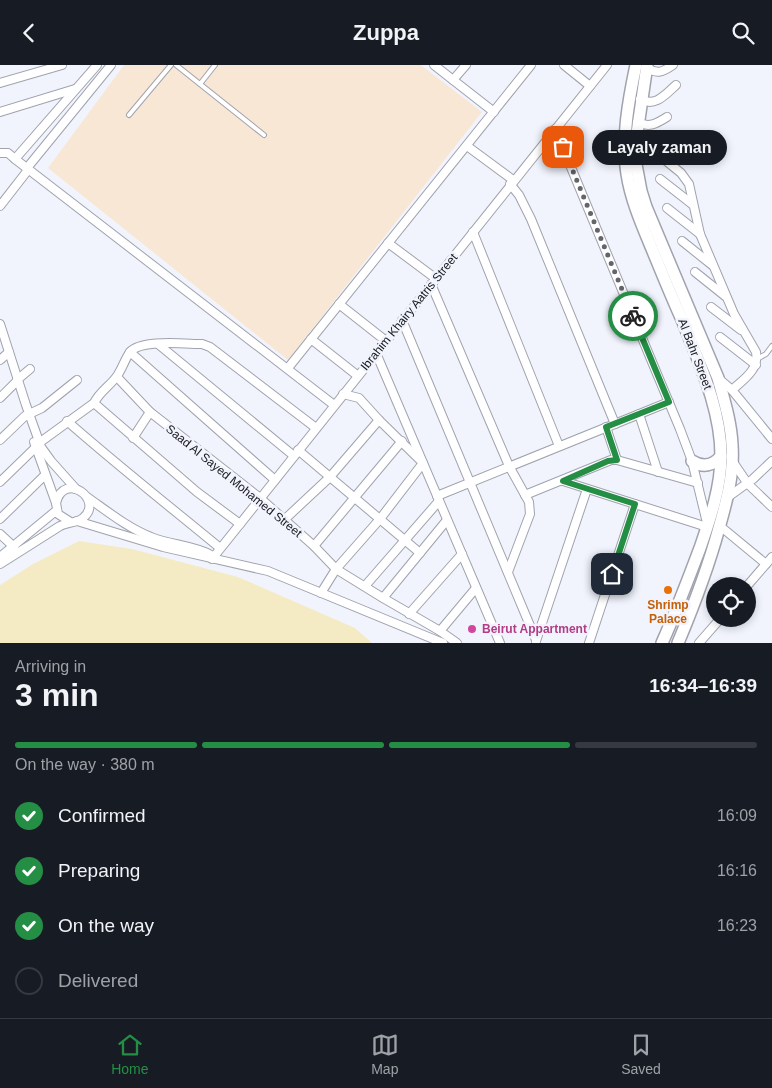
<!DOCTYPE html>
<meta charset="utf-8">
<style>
:root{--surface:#171b24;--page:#242831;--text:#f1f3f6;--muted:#9ea1a6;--line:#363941;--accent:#258e45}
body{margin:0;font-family:Helvetica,sans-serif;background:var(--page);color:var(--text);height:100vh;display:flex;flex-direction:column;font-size:19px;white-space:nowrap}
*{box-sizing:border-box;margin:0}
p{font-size:16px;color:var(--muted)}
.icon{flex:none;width:28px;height:28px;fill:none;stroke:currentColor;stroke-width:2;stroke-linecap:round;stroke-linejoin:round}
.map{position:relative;height:578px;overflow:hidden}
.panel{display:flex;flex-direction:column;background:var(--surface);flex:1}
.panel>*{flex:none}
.tools{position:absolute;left:706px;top:512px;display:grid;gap:10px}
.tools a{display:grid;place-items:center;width:50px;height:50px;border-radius:50%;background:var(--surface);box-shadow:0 2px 8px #0003;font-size:25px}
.pin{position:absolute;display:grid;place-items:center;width:42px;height:42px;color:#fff;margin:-21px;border-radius:10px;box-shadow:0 2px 8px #0006}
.courier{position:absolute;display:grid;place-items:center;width:50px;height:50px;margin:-25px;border:4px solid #258e45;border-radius:50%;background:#fff;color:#222;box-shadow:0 1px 6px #0007}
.bubble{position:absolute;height:35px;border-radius:18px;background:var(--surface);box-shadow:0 2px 8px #0003;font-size:16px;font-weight:800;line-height:35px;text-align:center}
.summary em{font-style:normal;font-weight:800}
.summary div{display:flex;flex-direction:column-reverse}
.summary{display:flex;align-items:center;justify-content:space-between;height:85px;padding:0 15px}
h1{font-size:32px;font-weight:800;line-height:38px}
.bar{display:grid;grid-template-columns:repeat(4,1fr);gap:8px 5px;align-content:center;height:60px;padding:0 15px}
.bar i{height:6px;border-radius:4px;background:var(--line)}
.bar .current{background:var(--accent)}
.bar p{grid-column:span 4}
ol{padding:0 15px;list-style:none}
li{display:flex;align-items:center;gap:15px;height:55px}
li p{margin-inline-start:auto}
li .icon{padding:5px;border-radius:50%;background:var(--accent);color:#fff;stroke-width:4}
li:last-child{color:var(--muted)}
li i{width:28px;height:28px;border:2px solid var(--line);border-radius:50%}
header{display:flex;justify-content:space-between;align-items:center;height:65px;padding:0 15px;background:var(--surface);font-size:22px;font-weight:800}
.tabs{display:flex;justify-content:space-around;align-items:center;height:70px;border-top:1px solid var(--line);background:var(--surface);font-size:14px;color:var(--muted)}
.tabs a{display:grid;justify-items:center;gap:2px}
.tabs .current{color:var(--accent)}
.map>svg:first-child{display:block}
.industrial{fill:#f9e7d6}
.sand{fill:#f4ebc5}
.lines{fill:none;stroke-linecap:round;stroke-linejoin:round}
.lane-casing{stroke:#a0a3ae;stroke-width:6}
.street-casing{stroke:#a0a3ae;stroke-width:10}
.secondary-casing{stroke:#a0a3ae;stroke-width:14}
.lane{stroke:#fff;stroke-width:4}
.street{stroke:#fff;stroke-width:8}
.secondary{stroke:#fff;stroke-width:11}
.done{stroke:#63656b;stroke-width:5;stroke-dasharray:0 9}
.route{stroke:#258e45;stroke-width:6}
.food-dot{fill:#e8710a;stroke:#f1f4fd;stroke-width:2}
.hotel-dot{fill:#d1479c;stroke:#f1f4fd;stroke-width:2}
.labels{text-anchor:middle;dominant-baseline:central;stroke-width:5;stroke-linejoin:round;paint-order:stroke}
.street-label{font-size:12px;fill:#17181c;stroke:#f1f4fd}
.food-label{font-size:12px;font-weight:bold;fill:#c56008;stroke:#f1f4fd}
.hotel-label{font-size:12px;font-weight:bold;fill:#b23c85;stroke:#f1f4fd;text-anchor:start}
</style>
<header><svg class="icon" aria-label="back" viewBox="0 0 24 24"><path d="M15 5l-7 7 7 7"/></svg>Zuppa<svg class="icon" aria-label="search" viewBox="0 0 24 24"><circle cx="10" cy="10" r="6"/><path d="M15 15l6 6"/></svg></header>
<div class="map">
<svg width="772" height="578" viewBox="0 0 772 578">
<rect width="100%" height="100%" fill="#f1f4fd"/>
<polygon class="industrial" points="124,0 421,0 482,47 288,295 48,103"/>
<polygon class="sand" points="79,476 132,484 238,512 355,563 372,578 0,578 0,520 33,499"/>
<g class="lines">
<g class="lane-casing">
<g id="lane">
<polyline points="176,0 264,70"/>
<polyline points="200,19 215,0"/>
<polyline points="129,50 171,0"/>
<polyline points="757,294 766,289 772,281"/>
</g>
</g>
<g class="street-casing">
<g id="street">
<polyline points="434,0 494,47"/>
<polyline points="564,0 590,21"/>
<path d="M646,2C657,10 663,7 673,0"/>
<polyline points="453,15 466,0"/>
<polyline points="0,18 62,0"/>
<path d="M640,34C655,43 666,29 676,20"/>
<polyline points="0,47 75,24"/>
<path d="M637,57C649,63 656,59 667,52"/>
<polyline points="555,64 680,364 692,396 707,458"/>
<polyline points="467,81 513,115"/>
<path d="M654,86L681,108L689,119L700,169L734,249L756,287C759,305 744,314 732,325"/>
<polyline points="0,88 8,88 15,94 334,340"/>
<polyline points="15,94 97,0"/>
<polyline points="27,103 111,0"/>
<polyline points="660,114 692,139"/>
<polyline points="510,119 519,130 531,154 615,359"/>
<polyline points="0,141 28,105"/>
<polyline points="667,143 700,169"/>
<polyline points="473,167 559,381"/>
<polyline points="682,176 712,200"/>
<polyline points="388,178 435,213"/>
<polyline points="695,207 725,231"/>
<polyline points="431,219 509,401 529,437 530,449 508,507"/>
<polyline points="339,239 386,276"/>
<polyline points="711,242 741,265"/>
<polyline points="402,255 536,575"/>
<polyline points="0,259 26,340 41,382 51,396 76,424"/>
<polyline points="720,272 756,300"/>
<polyline points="311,274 358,311"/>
<polyline points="158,279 294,391"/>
<polyline points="130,287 275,415"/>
<polyline points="376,288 500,578"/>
<polyline points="0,295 9,287"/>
<polyline points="288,303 531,0"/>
<polyline points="117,312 150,347 260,433 314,481 336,504 383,533 440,566 457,578"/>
<polyline points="718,313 732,325 772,374"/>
<polyline points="17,315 30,304"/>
<polyline points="0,333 15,318"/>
<polyline points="94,338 197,427 240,459"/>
<polyline points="29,349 42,343 77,315"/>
<polyline points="639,349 658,407"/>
<path d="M67,356C117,400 169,441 220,483"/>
<polyline points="606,362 617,395"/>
<polyline points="133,373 150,347"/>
<polyline points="0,375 25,351"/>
<polyline points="34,377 56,438"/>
<path d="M39,378L94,338C100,326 110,321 117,311C122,304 125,294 130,287C141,274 186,279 202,279L210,282L316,363"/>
<polyline points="298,385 420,488"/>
<polyline points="733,397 748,419 772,442"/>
<polyline points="563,416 707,462"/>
<polyline points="0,417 36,382"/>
<polyline points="525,430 611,395 617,395 698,418"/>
<polyline points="437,431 669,337"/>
<path d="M87,432C107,446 128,463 151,472C170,480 193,480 211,490"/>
<polyline points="728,432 753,414 772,396"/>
<polyline points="0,454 45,410"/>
<polyline points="284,455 330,412 379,355"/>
<polyline points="77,456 163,482 268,506 443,578"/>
<polyline points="720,461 766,499"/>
<polyline points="0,469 14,482"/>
<polyline points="314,481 402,376"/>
<polyline points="0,492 57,445"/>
<polyline points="212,494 607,0"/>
<path d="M0,499L60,461C68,457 77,458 83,453C105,435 64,405 56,438L58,449L69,456"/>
<polyline points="365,521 439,436"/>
<polyline points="747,521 772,492"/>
<polyline points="321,528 336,504 380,454 423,398 379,355 359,333 343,329"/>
<polyline points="383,533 447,455"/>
<polyline points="409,549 462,489"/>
<polyline points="440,566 476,523"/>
<polyline points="536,576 587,424"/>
<polyline points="589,578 635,439"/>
<polyline points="699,578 720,554"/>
</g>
</g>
<g class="secondary-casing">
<g id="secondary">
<path d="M636,0C629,33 621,75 627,109C631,135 642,160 652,184C662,208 672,233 683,257C700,300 721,344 721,391C721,423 710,454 700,483C688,515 676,547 662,578"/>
<path d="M647,0L636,75L635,94L641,126L646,142L718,313C724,335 731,357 732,380C734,409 727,435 719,463C708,503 694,540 678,578"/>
<path d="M692,396C703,403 713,401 721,391"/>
</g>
</g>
<use href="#lane" class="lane"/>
<use href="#street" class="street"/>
<use href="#secondary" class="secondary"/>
</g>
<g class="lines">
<polyline class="done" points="563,82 633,251"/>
<polyline class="route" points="612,509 635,439 563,416 608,396 617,395 606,362 669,337 633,251"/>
</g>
<circle class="food-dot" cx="668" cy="525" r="5"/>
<circle class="hotel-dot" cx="472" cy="564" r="5"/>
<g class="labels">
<g class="street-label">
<text transform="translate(409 247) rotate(-51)">Ibrahim Khairy Aatris Street</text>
<text transform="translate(695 289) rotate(69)">Al Bahr Street</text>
<text transform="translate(234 416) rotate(39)">Saad Al Sayed Mohamed Street</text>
</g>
<g class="food-label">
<text x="668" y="540">Shrimp<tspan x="668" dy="14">Palace</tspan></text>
</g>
<g class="hotel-label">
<text x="482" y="564">Beirut Appartment</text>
</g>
</g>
</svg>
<div class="tools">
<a><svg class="icon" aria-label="locate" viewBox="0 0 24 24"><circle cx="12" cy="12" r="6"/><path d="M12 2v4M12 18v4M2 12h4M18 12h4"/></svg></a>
</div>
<div class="pin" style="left:563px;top:82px;background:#ea580c"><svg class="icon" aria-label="bag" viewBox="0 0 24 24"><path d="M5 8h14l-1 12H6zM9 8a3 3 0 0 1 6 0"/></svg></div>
<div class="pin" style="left:612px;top:509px;background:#1f2937"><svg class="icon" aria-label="home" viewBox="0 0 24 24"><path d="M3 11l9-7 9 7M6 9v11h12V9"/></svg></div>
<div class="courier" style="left:633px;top:251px"><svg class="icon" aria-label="bike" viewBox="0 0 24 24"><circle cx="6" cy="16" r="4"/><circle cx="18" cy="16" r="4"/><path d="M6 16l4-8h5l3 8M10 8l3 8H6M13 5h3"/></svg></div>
<div class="bubble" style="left:592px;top:65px;width:135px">Layaly zaman</div>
</div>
<section class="panel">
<div class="summary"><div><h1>3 min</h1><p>Arriving in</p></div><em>16:34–16:39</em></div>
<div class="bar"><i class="current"></i><i class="current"></i><i class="current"></i><i></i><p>On the way · 380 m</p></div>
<ol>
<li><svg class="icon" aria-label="check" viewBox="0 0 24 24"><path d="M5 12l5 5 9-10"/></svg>Confirmed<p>16:09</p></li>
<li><svg class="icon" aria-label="check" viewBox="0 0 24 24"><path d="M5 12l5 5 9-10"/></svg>Preparing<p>16:16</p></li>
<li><svg class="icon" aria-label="check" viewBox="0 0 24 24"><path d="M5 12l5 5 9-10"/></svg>On the way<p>16:23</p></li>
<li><i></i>Delivered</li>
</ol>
</section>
<nav class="tabs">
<a class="current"><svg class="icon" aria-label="home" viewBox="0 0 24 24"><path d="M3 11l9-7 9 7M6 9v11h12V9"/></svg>Home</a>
<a><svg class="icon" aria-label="map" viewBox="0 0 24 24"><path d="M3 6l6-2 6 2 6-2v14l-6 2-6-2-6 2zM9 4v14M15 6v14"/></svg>Map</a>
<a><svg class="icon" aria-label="saved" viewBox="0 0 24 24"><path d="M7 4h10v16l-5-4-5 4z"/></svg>Saved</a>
</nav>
